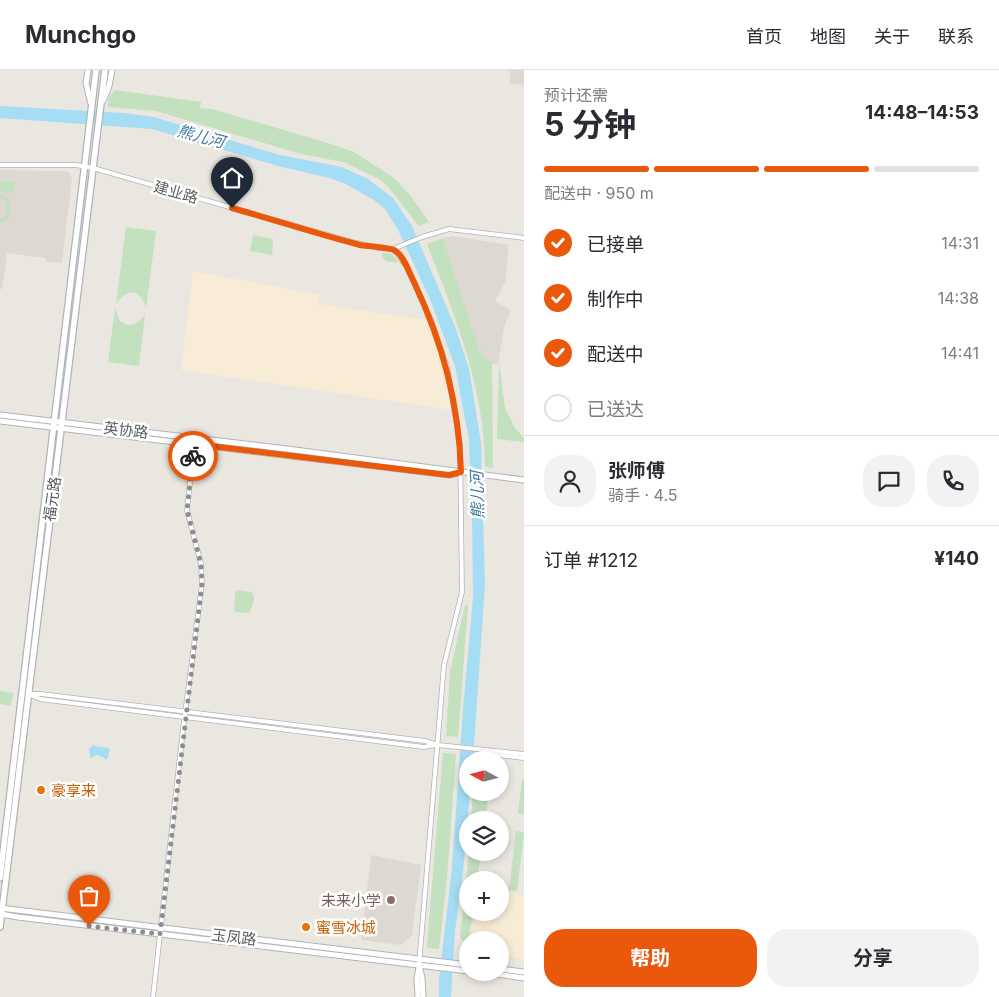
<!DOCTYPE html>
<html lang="zh">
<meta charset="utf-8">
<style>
:root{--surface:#fff;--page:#f2f2f3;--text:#2b2b33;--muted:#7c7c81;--line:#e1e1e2;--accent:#ea580c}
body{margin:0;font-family:Inter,"Noto Sans SC",sans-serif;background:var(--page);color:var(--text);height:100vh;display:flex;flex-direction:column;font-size:19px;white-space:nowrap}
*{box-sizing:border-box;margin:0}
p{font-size:16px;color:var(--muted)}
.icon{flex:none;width:28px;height:28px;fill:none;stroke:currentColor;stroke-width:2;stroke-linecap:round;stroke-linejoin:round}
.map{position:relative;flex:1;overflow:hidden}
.side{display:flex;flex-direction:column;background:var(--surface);width:475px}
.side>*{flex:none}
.needle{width:32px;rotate:277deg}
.buttons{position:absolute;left:459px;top:681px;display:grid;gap:10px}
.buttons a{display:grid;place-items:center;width:50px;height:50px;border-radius:50%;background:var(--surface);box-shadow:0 2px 8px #0003;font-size:25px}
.pin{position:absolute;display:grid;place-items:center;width:42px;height:42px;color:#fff;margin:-51px -21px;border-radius:50% 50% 50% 0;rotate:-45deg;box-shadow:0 0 5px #0007}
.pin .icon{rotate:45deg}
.courier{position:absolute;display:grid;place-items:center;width:50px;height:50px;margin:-25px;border:4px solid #ea580c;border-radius:50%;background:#fff;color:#222;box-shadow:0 1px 6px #0007}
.headline em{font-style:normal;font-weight:700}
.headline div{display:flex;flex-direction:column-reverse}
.headline{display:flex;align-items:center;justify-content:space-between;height:85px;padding:0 20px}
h1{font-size:32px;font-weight:700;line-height:38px}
.bar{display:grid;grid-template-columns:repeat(4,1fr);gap:8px 5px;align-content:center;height:60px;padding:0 20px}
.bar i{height:6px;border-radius:4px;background:var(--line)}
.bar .active{background:var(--accent)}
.bar p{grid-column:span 4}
.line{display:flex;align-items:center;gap:12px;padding:0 20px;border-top:1px solid var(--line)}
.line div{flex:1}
.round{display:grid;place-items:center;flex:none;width:52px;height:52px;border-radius:20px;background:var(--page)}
ol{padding:0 20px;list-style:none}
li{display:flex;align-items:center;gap:15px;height:55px}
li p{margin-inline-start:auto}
li .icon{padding:5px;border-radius:50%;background:var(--accent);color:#fff;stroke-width:4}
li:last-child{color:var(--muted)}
li i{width:28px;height:28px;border:2px solid var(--line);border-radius:50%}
.primary-button{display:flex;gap:10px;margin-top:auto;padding:10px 20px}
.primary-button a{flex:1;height:58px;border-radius:20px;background:var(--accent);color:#fff;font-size:20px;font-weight:700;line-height:58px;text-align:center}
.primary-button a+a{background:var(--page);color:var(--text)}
header{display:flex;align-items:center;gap:30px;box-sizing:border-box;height:70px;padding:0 25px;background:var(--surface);border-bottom:1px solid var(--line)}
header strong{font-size:24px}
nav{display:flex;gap:28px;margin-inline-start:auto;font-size:18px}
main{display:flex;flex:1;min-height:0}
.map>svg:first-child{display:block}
.commercial{fill:#f9ecd6}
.education{fill:#ddd8d2}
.green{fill:#c3e0bf}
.water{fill:#a5ddf5}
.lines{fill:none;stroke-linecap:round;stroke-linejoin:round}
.minor-casing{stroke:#b1b4b7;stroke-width:5.5}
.tertiary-casing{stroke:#b1b4b7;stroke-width:7}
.secondary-casing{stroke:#b0b4b7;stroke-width:8}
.minor{stroke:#fff;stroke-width:4}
.tertiary{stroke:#fff;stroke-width:5}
.secondary{stroke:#fff;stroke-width:5.5}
.done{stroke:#8c8d8d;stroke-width:5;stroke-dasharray:0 9}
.route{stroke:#ea580c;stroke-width:6}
.food-dot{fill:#e8710a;stroke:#fff;stroke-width:2}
.education-dot{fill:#8d6e63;stroke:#fff;stroke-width:2}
.labels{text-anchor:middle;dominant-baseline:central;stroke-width:5;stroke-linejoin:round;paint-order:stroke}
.street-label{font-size:15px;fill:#595d60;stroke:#fff}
.food-label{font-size:15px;fill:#c56008;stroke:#fff;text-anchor:start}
.education-label{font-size:15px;fill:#785e54;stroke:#fff;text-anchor:end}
.water-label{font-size:16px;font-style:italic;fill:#437a9c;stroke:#fff}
</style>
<header>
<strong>Munchgo</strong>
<nav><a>首页</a><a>地图</a><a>关于</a><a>联系</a></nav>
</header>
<main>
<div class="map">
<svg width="524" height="927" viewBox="0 0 524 927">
<rect width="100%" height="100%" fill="#eae7e0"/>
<g class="commercial">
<polygon points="193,201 319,225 318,234 428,250 440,284 452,340 181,300"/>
<polygon points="500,822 524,825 524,889 500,886 500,870 471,870 475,843 500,842"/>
</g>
<g class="education">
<polygon points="511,0 524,0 524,15 509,13"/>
<polygon points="0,100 64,101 70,103 72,107 62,193 45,191 45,188 7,183 2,219 0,219"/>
<polygon points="453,166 509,175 505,212 495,231 511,240 504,257 498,294 492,294 481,284 478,277 443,168"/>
<polygon points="371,785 421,795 412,865 401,875 361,870"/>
</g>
<g class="green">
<polygon points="115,20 201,32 200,38 212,39 331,74 354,82 394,108 410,125 429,152 419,156 389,118 379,109 343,92 301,84 156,41 108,37 109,27"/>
<polygon points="0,111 15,112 13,123 0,121"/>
<path d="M0,124L8,128C13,138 12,150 0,153V149C8,146 8,138 5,131L0,128Z"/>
<path d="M126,157L156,161L146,239C141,218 127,218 116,234Z"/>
<polygon points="253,165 272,169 273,171 272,185 250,181"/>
<path d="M443,168L478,277L481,284L492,294L493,398L485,397C485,318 455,246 427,174Z"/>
<polygon points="383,183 391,184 397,190 397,193 386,191 382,186"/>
<path d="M115,238L120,251L127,255C136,255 140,252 145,244L139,296L108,292Z"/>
<polygon points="499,291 505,338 515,358 524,368 524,372 497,369"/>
<path d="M237,520L252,522C256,529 252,537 249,543L236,542L234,540L235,524Z"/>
<polygon points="465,535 468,535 458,667 446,666 450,602"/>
<polygon points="0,621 13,623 11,636 0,634"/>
<polygon points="443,683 456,684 447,808 439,879 429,878 427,876"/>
<polygon points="522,709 524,709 524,744 518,744"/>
<polygon points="473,723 489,723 485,750 471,750"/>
<polygon points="516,761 524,762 517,821 509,820"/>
<polygon points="469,783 481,783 477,810 468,810 468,842 473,843 467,874 465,873 460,867"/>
</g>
<g class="water">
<polygon points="0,36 124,43 154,47 280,85 342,97 368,109 393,128 412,156 456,259 469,299 481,373 485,514 473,690 468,690 468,722 470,723 463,802 455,861 451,927 439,927 439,909 452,798 463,639 473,528 472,446 469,370 455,296 430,229 398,160 385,139 374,130 344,113 329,108 278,96 152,59 0,48"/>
<path d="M93,675C98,678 105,676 110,679L107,690C101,686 96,682 91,689L89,679Z"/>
</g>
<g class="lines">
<g class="minor-casing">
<g id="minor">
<polyline points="0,95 76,95 93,98 352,172 379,178 393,179 422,167 449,159 524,168"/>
<polyline points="393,179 407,197 431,250 447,297 460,374 462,522 444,595 419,895"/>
<polyline points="28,624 41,624 425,671 438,675 524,684"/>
<polyline points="31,625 40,629 424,677 435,675"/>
<polyline points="483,681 489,684 524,688"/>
<polyline points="153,927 183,659 202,514 201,494 187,440 194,374"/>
</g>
</g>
<g class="tertiary-casing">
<g id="tertiary">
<polyline points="88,0 86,13 91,34"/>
<polyline points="103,31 109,16 112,0"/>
<polyline points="0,345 295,380 524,410"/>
<polyline points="0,351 449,405 459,403"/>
<polyline points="0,838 468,895"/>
<polyline points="0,844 18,847 468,901"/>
<polyline points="419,895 422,908 423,927"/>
<polyline points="500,899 524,902"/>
<polyline points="481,902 524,908"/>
<polyline points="418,927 417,908 419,898"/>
</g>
</g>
<g class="secondary-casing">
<g id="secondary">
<polyline points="0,808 96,0"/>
<polyline points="0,857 105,0"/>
</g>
</g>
<use href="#minor" class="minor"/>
<use href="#tertiary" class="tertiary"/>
<use href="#secondary" class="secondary"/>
</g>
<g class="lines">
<polyline class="done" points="89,856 160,864 202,514 201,494 187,440 193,386"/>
<path class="route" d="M193,386L194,374L449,405L461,402C459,334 443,274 414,212C409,203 404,185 394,180C391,178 367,176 360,175C317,164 275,150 232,138"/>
</g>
<g class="food-dot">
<circle cx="41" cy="720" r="5"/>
<circle cx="306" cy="857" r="5"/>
</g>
<circle class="education-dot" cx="391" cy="830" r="5"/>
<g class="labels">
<g class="street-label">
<text transform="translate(176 122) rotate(16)">建业路</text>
<text transform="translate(126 360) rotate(7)">英协路</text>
<text transform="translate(52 429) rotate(-82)">福元路</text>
<text transform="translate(234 867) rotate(7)">玉凤路</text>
</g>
<g class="food-label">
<text x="51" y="720">豪享来</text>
<text x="316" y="857">蜜雪冰城</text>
</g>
<g class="education-label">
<text x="381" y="830">未来小学</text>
</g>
<g class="water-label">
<text transform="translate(201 66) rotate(15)">熊儿河</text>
<text transform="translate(477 425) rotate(-92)">熊儿河</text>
</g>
</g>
</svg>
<div class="buttons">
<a><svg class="needle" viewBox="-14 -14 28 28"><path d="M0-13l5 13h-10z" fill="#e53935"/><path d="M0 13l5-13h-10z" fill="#7c7c81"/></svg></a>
<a><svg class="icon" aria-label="layers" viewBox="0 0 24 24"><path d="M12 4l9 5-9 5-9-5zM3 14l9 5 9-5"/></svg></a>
<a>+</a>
<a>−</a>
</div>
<div class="pin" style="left:89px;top:856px;background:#ea580c"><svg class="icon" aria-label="bag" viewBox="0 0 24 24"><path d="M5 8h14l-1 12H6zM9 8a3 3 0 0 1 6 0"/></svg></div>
<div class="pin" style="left:232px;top:138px;background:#1f2937"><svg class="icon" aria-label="home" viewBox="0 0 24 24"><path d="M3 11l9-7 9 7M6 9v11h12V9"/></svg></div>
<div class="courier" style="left:193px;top:386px"><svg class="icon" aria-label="bike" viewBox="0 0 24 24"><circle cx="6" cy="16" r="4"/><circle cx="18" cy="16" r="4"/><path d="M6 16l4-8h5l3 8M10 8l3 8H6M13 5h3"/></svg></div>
</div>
<section class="side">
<div class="headline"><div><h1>5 分钟</h1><p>预计还需</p></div><em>14:48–14:53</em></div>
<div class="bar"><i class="active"></i><i class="active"></i><i class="active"></i><i></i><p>配送中 · 950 m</p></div>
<ol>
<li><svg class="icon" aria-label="check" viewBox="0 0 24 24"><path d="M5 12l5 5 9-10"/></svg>已接单<p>14:31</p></li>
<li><svg class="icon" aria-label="check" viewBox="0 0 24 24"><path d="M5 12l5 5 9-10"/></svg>制作中<p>14:38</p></li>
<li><svg class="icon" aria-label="check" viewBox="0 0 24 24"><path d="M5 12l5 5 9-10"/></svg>配送中<p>14:41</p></li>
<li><i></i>已送达</li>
</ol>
<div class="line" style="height:90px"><a class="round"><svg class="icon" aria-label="person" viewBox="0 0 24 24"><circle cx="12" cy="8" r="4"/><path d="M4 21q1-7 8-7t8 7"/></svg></a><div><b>张师傅</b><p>骑手 · 4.5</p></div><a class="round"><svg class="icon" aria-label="chat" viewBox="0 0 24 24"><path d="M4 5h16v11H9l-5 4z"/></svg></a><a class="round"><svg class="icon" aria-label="phone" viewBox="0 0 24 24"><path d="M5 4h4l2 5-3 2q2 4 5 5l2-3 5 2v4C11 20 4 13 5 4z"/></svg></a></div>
<div class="line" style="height:65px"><div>订单 #1212</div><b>¥140</b></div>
<div class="primary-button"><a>帮助</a><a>分享</a></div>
</section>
</main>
